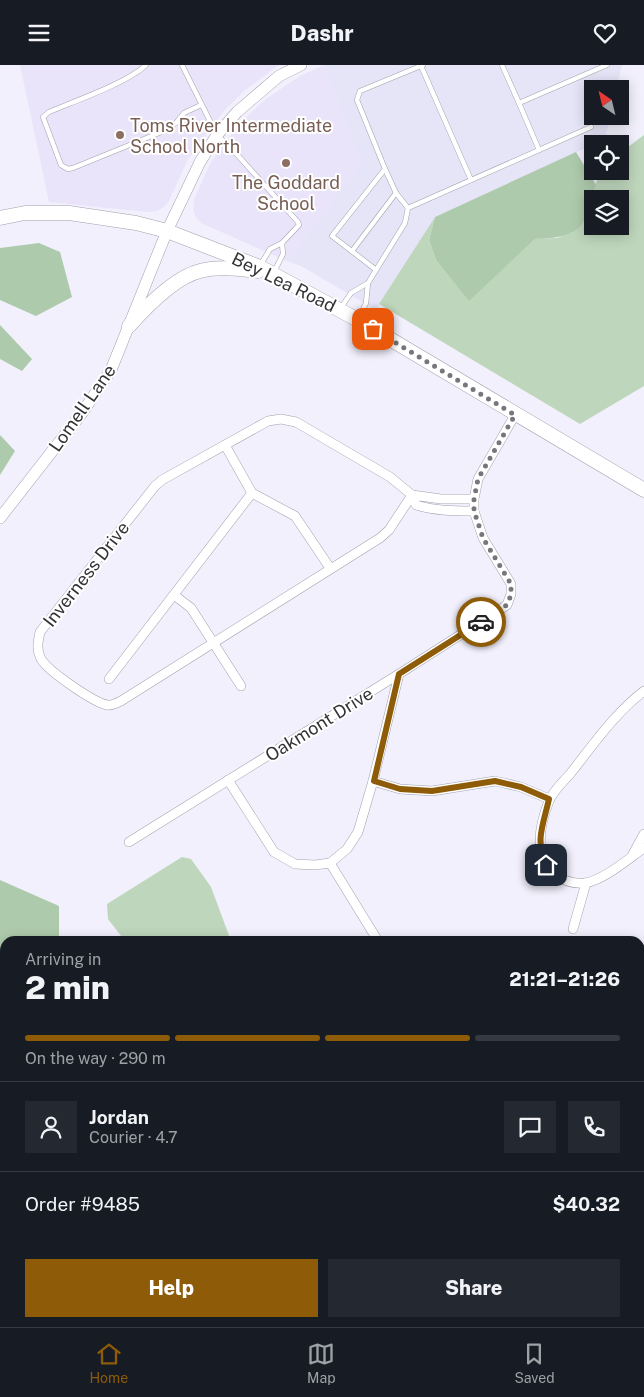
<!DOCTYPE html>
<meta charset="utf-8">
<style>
:root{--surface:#171b24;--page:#242831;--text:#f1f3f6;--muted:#9ea1a6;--line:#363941;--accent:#8e5c08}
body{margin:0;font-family:"Public Sans",sans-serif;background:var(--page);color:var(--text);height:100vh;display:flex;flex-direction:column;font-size:19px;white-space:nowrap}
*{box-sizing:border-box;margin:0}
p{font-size:16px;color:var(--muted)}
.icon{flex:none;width:28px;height:28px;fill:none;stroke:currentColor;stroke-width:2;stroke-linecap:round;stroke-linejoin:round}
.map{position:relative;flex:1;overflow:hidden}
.side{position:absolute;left:0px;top:871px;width:645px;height:391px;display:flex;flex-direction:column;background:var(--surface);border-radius:15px 15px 0 0;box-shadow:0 2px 12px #0003}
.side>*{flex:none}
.needle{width:32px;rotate:325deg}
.fabs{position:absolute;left:584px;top:15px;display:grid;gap:10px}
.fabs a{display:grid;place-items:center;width:45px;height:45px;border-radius:0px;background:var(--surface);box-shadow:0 2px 12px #0003;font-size:25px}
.pin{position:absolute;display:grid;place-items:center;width:42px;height:42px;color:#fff;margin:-21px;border-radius:10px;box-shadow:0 2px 8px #0006}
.courier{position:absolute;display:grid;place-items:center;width:50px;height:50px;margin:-25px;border:4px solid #8e5c08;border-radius:50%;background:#fff;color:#222;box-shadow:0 1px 6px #0007}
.overview em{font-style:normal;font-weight:800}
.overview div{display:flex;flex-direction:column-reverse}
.overview{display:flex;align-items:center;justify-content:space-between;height:85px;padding:0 25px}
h1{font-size:32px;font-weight:800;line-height:38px}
.bar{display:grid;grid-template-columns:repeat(4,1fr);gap:8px 5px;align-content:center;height:60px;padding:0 25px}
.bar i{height:6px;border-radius:4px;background:var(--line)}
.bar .current{background:var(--accent)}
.bar p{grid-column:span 4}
.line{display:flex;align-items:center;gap:12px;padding:0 25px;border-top:1px solid var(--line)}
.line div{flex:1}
.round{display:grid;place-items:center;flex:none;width:52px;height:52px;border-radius:0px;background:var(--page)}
.action{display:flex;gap:10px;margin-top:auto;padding:10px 25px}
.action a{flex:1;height:58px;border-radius:0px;background:var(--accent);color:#fff;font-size:20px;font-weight:800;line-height:58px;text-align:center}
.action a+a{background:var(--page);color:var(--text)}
header{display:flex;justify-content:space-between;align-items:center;height:65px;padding:0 25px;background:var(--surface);font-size:22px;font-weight:800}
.tabs{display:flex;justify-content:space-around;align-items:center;height:70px;border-top:1px solid var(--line);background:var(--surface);font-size:14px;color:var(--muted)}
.tabs a{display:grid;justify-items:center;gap:2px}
.tabs .current{color:var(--accent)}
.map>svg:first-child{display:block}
.built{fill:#e6e5f8}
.education{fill:#eae4fa}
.green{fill:#bed6bc;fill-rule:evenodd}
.forest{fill:#aecaac}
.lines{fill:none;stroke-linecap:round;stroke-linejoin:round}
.service-casing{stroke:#a1a1ac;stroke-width:5.5}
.minor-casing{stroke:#a1a1ac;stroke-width:10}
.tertiary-casing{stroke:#a1a1ac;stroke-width:12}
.primary-casing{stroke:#a1a1ac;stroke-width:15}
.service{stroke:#fff;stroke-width:4.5}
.minor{stroke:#fff;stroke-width:9}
.tertiary{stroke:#fff;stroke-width:11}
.primary{stroke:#fff;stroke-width:14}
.done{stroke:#76767d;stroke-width:5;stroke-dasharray:0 9}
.route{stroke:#8e5c08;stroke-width:6}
.education-dot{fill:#8d6e63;stroke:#fff;stroke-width:2}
.labels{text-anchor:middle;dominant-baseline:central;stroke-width:4;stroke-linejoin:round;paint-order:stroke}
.education-label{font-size:18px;fill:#785e54;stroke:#fff;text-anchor:start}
.street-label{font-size:18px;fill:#343438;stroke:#fff}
</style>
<header><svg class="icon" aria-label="menu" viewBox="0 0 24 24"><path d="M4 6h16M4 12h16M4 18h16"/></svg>Dashr<svg class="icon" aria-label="heart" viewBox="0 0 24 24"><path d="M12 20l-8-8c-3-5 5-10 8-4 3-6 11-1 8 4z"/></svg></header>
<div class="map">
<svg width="644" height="1262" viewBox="0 0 644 1262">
<rect width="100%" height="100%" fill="#f1f0fc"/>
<polygon class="built" points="324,0 622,0 616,24 592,24 592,51 610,51 605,74 435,152 376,245 301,201 287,196 361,99"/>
<g class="education">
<polygon points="20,0 279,0 244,26 224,46 188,94 169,136 164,142 157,146 147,147 49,137"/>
<polygon points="324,0 362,99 287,196 201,158 195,151 193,144 194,134 211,97 230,71 245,53 266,34 300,11"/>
</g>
<g class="green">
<path d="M644,70V321L580,359L379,239L435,152L429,175L436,195L469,235L535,174L557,173L571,168L585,155L592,128L601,106H620V88ZM592,134H620V161H592Z"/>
<polygon points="182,792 191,794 211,822 231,876 125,876 108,854 107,839"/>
</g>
<g class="forest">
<path d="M576,87L596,120C590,131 591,143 585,154C576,173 553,173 535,174L469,236L436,195L429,175L435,152Z"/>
<polygon points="39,178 60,187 72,232 36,251 0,235 0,183"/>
<polygon points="0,260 32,294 22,306 0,294"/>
<polygon points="0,370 15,386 0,410"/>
<polygon points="0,815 59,841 59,876 5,876 5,955 0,955"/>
<polygon points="0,1030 5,1047 5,1070 0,1074"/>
<polygon points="5,1166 5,1236 0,1247 0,1169"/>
<polygon points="282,1258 344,1258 347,1262 282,1262"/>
</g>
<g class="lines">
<g class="service-casing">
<g id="service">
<path d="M146,0C127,18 75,36 49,47L43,52L61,100L68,104L73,103L159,68L176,58L184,48L201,40"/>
<polyline points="182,0 217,70 232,84 298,157 299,160 282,178 270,184 261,199"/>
<polyline points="502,0 519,38"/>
<polyline points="421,1 471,115"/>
<polyline points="539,85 519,38 607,0"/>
<polyline points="385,104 396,128 408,143"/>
<polyline points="352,186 396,128"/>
<polyline points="375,204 332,171 385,104 357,35 360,26 423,0"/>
<polyline points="274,207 283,189 282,178"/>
<polyline points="340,244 351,228 368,218"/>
<polyline points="359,253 366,238 368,218 405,158 408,143 591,62"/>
</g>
</g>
<g class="minor-casing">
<g id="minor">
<path d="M281,354L296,357L390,412L412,430L389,465L380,473L121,636C117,638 111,641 107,640C93,637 48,606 41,594C36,584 38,577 40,567L155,421L162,415L268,356Z"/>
<polyline points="225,380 252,428 295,451 330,503"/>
<path d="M474,446C454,446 436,446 416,440L412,430L441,434H474"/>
<polyline points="174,530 191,543 241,621"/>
<polyline points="109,614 252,428"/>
<path d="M644,626C615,648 593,680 570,709C563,717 553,726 549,736C539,761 533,791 556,810C564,816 575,819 585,818C604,815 628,794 644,783"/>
<polyline points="228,715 274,787 295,799 315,800 330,798 347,784 358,767 373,716 399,609"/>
<polyline points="373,716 400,724 432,726 495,716 521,722 549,734"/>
<polyline points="129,777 399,609 507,540 511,529 511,519 483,473 474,446 474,434 478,414 515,350"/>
<polyline points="633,789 644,769"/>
<polyline points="330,798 378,876"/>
<polyline points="573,864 586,818"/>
<polyline points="640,1012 644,1009"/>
<polyline points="640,1214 644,1212"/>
<polyline points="128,1262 129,1258"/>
<polyline points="188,1262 189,1258"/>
<polyline points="554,1262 562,1258"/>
</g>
</g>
<g class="tertiary-casing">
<polyline id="tertiary" points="0,453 82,348 111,305 167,166 200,97 217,70 237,47 279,11 301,0"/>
</g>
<g class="primary-casing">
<g id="primary">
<polyline points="0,153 25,148 69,148 136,158 167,166 260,202 358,255 644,425"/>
<path d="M129,261C146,242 175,212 200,206C218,201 239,204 258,206"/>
</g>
</g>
<use href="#service" class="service"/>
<use href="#minor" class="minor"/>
<use href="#tertiary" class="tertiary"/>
<use href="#primary" class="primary"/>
</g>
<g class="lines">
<polyline class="done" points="373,264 515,350 478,414 474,434 474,446 483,473 511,519 511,530 507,540 481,557"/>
<path class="route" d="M481,557L399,609L374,716L400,724L432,726L495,716L521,722L549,734C543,761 535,774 546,800"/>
</g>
<g class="education-dot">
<circle cx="120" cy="70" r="5"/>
<circle cx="286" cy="98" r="5"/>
</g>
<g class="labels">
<g class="education-label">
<text x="130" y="60">Toms River Intermediate<tspan x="130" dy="21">School North</tspan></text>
<text x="286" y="117" text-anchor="middle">The Goddard<tspan x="286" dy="21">School</tspan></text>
</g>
<g class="street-label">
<text transform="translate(284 217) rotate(26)">Bey Lea Road</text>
<text transform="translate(82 343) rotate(-55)">Lomell Lane</text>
<text transform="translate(86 509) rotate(-52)">Inverness Drive</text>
<text transform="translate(319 659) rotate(-32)">Oakmont Drive</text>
</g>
</g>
</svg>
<div class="fabs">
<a><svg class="needle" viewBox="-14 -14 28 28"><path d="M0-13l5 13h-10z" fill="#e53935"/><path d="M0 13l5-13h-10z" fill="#9ea1a6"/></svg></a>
<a><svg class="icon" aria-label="locate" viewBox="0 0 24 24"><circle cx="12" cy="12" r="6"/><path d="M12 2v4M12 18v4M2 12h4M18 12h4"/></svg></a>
<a><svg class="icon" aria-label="layers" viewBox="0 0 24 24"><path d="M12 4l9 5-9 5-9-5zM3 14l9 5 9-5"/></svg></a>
</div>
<div class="pin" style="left:373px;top:264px;background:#ea580c"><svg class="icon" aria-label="bag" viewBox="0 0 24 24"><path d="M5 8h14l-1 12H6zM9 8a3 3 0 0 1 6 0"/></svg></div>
<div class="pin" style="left:546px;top:800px;background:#1f2937"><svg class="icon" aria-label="home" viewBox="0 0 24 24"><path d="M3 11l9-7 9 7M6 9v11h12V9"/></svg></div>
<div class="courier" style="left:481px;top:557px"><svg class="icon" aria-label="car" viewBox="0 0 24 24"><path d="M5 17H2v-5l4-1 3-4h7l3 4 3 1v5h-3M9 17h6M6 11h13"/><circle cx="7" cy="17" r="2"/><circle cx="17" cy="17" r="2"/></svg></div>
<section class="side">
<div class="overview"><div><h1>2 min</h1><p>Arriving in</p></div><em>21:21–21:26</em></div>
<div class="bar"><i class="current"></i><i class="current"></i><i class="current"></i><i></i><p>On the way · 290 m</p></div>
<div class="line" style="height:90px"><a class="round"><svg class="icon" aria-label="person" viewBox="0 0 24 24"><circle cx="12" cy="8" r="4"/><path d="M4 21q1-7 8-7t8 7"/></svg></a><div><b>Jordan</b><p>Courier · 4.7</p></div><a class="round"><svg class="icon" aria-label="chat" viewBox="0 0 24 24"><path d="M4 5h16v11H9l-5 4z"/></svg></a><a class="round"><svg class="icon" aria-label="phone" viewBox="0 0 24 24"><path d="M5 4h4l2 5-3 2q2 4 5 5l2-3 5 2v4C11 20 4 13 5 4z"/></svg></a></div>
<div class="line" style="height:65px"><div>Order #9485</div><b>$40.32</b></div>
<div class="action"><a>Help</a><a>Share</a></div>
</section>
</div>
<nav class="tabs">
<a class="current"><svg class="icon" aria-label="home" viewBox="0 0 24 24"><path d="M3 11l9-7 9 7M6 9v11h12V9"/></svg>Home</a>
<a><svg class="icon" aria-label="map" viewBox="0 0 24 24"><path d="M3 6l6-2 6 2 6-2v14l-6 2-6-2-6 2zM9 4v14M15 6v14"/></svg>Map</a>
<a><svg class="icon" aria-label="saved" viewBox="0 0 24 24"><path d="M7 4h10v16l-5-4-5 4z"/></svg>Saved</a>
</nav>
